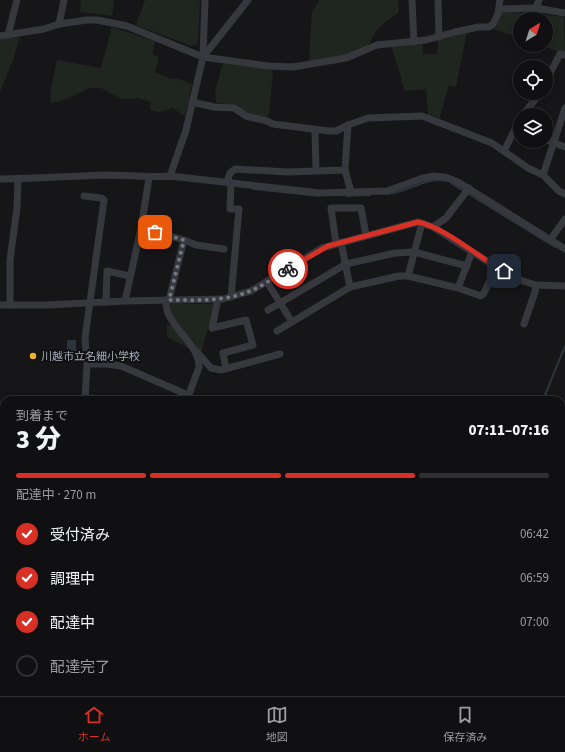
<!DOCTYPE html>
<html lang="ja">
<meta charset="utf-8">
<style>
:root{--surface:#101012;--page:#1e1e20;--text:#f1f3f6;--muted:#9c9d9f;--line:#303032;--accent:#d93025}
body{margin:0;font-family:"Source Sans 3","Noto Sans JP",sans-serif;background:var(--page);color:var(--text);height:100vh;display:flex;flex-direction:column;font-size:15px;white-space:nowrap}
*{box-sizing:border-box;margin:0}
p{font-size:13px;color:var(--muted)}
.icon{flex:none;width:22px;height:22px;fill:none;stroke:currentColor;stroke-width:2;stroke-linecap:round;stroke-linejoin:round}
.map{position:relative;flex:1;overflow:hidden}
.details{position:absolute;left:0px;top:396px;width:565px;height:300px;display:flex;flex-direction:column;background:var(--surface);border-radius:12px 12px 0 0;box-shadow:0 2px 6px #0003,0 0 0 1px var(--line)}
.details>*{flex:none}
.needle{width:26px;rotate:38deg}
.buttons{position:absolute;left:513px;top:12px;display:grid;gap:8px}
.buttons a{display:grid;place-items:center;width:40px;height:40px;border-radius:50%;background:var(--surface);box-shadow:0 2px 6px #0003,0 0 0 1px var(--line);font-size:20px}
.pin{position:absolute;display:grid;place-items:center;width:34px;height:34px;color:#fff;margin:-17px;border-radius:8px;box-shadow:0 2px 6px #0006}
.courier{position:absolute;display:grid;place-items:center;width:40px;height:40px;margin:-20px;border:3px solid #d93025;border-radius:50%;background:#fff;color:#222;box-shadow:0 1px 5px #0007}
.head em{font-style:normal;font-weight:800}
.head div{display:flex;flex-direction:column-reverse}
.head{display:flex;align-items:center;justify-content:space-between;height:68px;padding:0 16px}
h1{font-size:26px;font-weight:800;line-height:30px}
.bar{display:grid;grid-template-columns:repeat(4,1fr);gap:6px 4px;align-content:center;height:48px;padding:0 16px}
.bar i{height:5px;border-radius:3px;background:var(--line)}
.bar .current{background:var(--accent)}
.bar p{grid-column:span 4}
ol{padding:0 16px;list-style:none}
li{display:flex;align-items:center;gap:12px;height:44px}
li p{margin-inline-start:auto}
li .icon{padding:4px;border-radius:50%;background:var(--accent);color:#fff;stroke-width:4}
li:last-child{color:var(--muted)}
li i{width:22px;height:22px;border:2px solid var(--line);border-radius:50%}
.tabs{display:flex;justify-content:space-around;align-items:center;height:56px;border-top:1px solid var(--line);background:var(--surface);font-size:11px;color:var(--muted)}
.tabs a{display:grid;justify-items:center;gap:2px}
.tabs .current{color:var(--accent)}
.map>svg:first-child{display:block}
.green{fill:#1e261f}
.water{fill:#2c353c}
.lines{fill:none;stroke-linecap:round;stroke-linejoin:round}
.stream{stroke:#2c353c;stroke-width:2}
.minor{stroke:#37383d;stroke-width:7}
.done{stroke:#757880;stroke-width:4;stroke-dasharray:0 7.2}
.route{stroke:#d93025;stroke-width:5}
.poi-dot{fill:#f2b134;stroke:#111113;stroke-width:1.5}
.labels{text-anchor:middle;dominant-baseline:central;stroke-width:4;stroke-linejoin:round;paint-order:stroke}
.poi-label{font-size:11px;fill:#a8adb8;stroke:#111113;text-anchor:start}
</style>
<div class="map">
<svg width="565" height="696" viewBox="0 0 565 696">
<rect width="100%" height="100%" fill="#161618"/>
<g class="green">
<polygon points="81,0 114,0 112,16 80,12"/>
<polygon points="145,0 200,0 198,44 191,46 136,25"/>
<path d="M319,0H398L399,12C392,18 383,23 377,30C373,34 372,42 367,46C357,54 321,64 309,60L312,12Z"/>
<polygon points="501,12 534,13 564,17 565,54 541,45 546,45 546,19 520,19 520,38 493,29"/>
<polygon points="112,27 155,41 152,54 159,57 155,72 171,79 179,79 192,84 185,116 172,108 160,112 150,110 151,102 138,98 132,99 121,99 101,88 90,88 61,101 50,103 51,87 57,60 101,68"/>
<polygon points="467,32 456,87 449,85 439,120 428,116 426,89 404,91 401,77 391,46 423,44 423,54 437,54 438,40"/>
<polygon points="20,37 13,60 0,92 0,39"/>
<polygon points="226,63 271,69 273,72 269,113 267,117 247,114 235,106 216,102 215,92 222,65"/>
<path d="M169,304H215L201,353C189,339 172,324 169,304Z"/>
<polygon points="167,325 172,325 191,349 167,337"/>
<polygon points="504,692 548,692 552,694 551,696 502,696"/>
</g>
<rect class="water" x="67" y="340" width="9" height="22"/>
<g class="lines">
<g class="stream">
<polyline points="451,183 555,247"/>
<polyline points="253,189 320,196"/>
<path d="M386,194C408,193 425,176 447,181"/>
<polyline points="346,196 370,195"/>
<polyline points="543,400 565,346"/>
<polyline points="561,421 565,422"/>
<polyline points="561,613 565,613"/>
<polyline points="25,696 36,692"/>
</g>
<g class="minor">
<polyline points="412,0 414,42"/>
<polyline points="438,0 439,37"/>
<polyline points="536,8 539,0"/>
<polyline points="499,9 536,8 565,13"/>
<polyline points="59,24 64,0"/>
<polyline points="8,35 17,0"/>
<polyline points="0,36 44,29 59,24 87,20 97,20 127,26 203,57 268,66 293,67 346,58 377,45 426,40 455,32 479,27 489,27 493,24 498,14 500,0"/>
<polyline points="203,57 248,0"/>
<polyline points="546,81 560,54 565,55"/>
<polyline points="192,102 214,107 234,108 246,116 267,121 273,124 329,131 336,131 348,125 368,118 422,116 492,143 528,168 543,175 559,191 565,194"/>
<polyline points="523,115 540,93"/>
<polyline points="348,125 345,170 351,192"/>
<polyline points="315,131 316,171"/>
<polyline points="546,140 565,147"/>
<polyline points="504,151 520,119"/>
<polyline points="543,175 565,108"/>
<polyline points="170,176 186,130 203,57 205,0"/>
<path d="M0,179C35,179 70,176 105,175C127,175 148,178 170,176L320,193L387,191L423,178L434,176L445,177L458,182L565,249"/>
<polyline points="227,182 230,173 235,169 288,172 345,170"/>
<polyline points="84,196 101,198 104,200 85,338 87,364 85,400"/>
<polyline points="433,227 446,218 469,188"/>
<polyline points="141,228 184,240 196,245 224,249"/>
<polyline points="550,240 565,219"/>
<polyline points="341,242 350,287"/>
<polyline points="336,243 331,208 361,208 366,235"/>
<polyline points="408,276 422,223"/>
<polyline points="267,282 292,322 350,287 399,276 408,276 458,288 481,296 484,293 496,267"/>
<polyline points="458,288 472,252"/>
<polyline points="231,297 239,209 230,209 231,183"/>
<polyline points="218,299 212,328 246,320 253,345 223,353 226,368"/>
<path d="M166,300C164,326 199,341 199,367L187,400"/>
<polyline points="169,300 184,240"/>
<polyline points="125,301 141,228 149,178"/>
<polyline points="106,302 107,271 130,276"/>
<polyline points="0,305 47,305 125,301 223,299 251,291 322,248 418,222 433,227 496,267 523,281 536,285 565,286"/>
<polyline points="10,305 10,260 17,208 18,179"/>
<polyline points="268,310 346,264 395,253 414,252 467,266"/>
<polyline points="524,324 535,292 536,285"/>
<polyline points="277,331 292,322"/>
<polyline points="197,352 211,368 221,370 280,354"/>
<polyline points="87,364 107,364 121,366 188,395"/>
<polyline points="0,450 4,449"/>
<polyline points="561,690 565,692"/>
<polyline points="214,696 279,692"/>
<polyline points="297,696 298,692"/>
<polyline points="488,696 489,692"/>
</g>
</g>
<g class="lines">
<path class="done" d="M155,232L184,240L169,300C196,300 224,302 250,291C263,286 276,276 288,269"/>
<path class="route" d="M288,269L328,246L418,222C446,228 478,257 504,271"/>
</g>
<circle class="poi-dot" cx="33" cy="356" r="4"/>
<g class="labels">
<g class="poi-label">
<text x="41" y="356">川越市立名細小学校</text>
</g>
</g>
</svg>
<div class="buttons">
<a><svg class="needle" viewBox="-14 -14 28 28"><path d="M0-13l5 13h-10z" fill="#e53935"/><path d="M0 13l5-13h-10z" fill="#9c9d9f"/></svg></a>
<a><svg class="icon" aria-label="locate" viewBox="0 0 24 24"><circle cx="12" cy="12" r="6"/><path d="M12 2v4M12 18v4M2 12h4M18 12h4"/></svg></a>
<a><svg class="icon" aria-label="layers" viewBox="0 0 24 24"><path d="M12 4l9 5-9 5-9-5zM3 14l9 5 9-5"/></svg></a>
</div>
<div class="pin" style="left:155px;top:232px;background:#ea580c"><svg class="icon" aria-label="bag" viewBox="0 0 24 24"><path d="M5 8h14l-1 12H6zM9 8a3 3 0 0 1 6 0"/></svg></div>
<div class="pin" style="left:504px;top:271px;background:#1f2937"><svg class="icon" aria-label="home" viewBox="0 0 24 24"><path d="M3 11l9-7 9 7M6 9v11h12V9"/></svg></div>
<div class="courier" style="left:288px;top:269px"><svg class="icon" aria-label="bike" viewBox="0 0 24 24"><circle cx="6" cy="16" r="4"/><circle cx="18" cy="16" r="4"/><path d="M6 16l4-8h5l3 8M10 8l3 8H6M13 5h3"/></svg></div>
<section class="details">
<div class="head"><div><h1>3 分</h1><p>到着まで</p></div><em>07:11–07:16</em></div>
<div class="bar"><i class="current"></i><i class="current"></i><i class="current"></i><i></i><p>配達中 · 270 m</p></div>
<ol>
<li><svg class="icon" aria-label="check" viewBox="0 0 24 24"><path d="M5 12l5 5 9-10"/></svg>受付済み<p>06:42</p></li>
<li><svg class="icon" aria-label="check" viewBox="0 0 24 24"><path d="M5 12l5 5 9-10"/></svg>調理中<p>06:59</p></li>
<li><svg class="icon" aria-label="check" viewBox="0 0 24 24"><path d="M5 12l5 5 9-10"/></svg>配達中<p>07:00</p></li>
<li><i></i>配達完了</li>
</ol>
</section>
</div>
<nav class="tabs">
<a class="current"><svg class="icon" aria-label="home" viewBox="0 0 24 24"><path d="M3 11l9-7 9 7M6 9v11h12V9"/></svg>ホーム</a>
<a><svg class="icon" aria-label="map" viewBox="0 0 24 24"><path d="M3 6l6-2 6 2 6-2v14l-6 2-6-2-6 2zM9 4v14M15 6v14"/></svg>地図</a>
<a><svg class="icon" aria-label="saved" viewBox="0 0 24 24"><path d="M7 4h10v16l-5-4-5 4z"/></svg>保存済み</a>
</nav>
